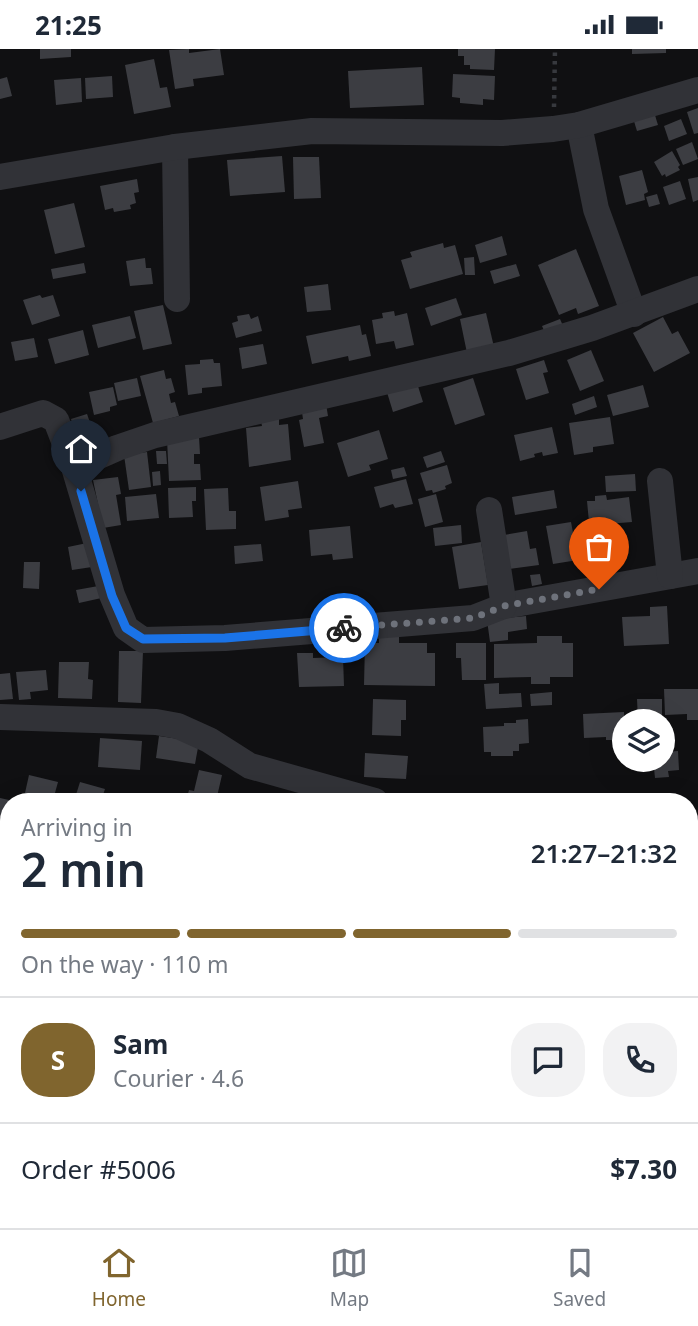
<!DOCTYPE html>
<meta charset="utf-8">
<style>
:root{--surface:#fff;--page:#f2f2f3;--text:#1f2937;--muted:#747a83;--line:#e0e1e3;--accent:#80652e}
body{margin:0;font-family:"Noto Sans",sans-serif;background:var(--page);color:var(--text);height:100vh;display:flex;flex-direction:column;font-size:26px;white-space:nowrap}
*{box-sizing:border-box;margin:0}
p{font-size:23px;color:var(--muted)}
.icon{flex:none;width:38px;height:38px;fill:none;stroke:currentColor;stroke-width:2;stroke-linecap:round;stroke-linejoin:round}
.map{position:relative;flex:1;overflow:hidden}
.sheet{position:absolute;left:0px;top:744px;width:698px;height:436px;display:flex;flex-direction:column;background:var(--surface);border-radius:28px 28px 0 0;box-shadow:0 7px 28px #0002}
.sheet>*{flex:none}
.tools{position:absolute;left:612px;top:660px;display:grid;gap:14px}
.tools a{display:grid;place-items:center;width:63px;height:63px;border-radius:50%;background:var(--surface);box-shadow:0 7px 28px #0002;font-size:35px}
.pin{position:absolute;display:grid;place-items:center;width:60px;height:60px;color:#fff;margin:-72px -30px;border-radius:50% 50% 50% 0;rotate:-45deg;box-shadow:0 0 7px #0007}
.pin .icon{rotate:45deg}
.courier{position:absolute;display:grid;place-items:center;width:70px;height:70px;margin:-35px;border:5px solid #1a73e8;border-radius:50%;background:#fff;color:#222;box-shadow:0 2px 9px #0007}
.headline em{font-style:normal;font-weight:600}
.headline div{display:flex;flex-direction:column-reverse}
.headline{display:flex;align-items:center;justify-content:space-between;height:119px;padding:0 21px}
h1{font-size:46px;font-weight:600;line-height:52px}
.bar{display:grid;grid-template-columns:repeat(4,1fr);gap:10px 7px;align-content:center;height:84px;padding:0 21px}
.bar i{height:9px;border-radius:5px;background:var(--line)}
.bar .selected{background:var(--accent)}
.bar p{grid-column:span 4}
.line{display:flex;align-items:center;gap:18px;padding:0 21px;border-top:2px solid var(--line)}
.line div{flex:1}
.round{display:grid;place-items:center;flex:none;width:74px;height:74px;border-radius:28px;background:var(--page)}
.status{display:flex;justify-content:space-between;align-items:center;height:49px;padding:0 35px;background:var(--surface);direction:ltr}
.status svg{height:19px;fill:currentColor}
.dock{display:flex;justify-content:space-around;align-items:center;height:98px;border-top:2px solid var(--line);background:var(--surface);font-size:19px;color:var(--muted)}
.dock a{display:grid;justify-items:center;gap:4px}
.dock .selected{color:var(--accent)}
.map>svg:first-child{display:block}
.building{fill:#3c3d42}
.lines{fill:none;stroke-linecap:round;stroke-linejoin:round}
.path{stroke:#37393e;stroke-width:4.5;stroke-dasharray:3.5 5;stroke-linecap:butt}
.minor{stroke:#313237;stroke-width:26}
.done{stroke:#6e727b;stroke-width:7;stroke-dasharray:0 12.6}
.route{stroke:#1a73e8;stroke-width:9}
</style>
<div class="status"><b>21:25</b><svg viewBox="0 0 49 12"><path d="M0 12V9h3v3zM5 12V6h3v6zM10 12V3h3v9zM15 12V0h3v12zM26 1h20v11H26zM47 4h2v5h-2z"/></svg></div>
<div class="map">
<svg width="698" height="1179" viewBox="0 0 698 1179">
<rect width="100%" height="100%" fill="#101012"/>
<g class="building">
<polygon points="40,0 71,0 71,8 40,10"/>
<polygon points="189,0 189,4 220,0 224,26 193,30 194,37 175,40 169,1"/>
<polygon points="458,0 495,0 494,21 470,20 470,16 464,16 464,7 458,7"/>
<polygon points="632,0 666,0 666,4 632,5"/>
<polygon points="154,10 160,39 167,38 171,58 134,65 125,16"/>
<polygon points="422,18 424,56 350,59 348,22"/>
<polygon points="453,25 495,27 494,51 483,50 483,56 460,54 460,49 452,48"/>
<polygon points="112,27 113,48 86,50 85,29"/>
<polygon points="7,28 12,47 0,50 0,30"/>
<polygon points="81,29 82,53 56,56 54,31"/>
<polygon points="698,59 698,84 694,85 687,63"/>
<polygon points="654,63 658,76 637,82 633,69"/>
<polygon points="681,70 687,85 669,92 664,77"/>
<polygon points="692,93 698,110 683,116 676,100"/>
<polygon points="672,102 680,116 678,118 680,121 666,128 665,125 662,127 654,113"/>
<polygon points="282,107 285,143 230,147 227,111"/>
<polygon points="293,108 319,108 321,149 294,150"/>
<polygon points="642,121 648,143 644,145 645,151 626,156 619,127"/>
<polygon points="698,128 698,151 693,153 688,130"/>
<polygon points="137,130 139,143 134,144 136,154 130,156 131,160 114,163 113,159 105,161 100,137"/>
<polygon points="680,132 686,150 669,156 663,138"/>
<polygon points="657,145 660,155 649,158 646,148"/>
<polygon points="74,154 85,198 55,205 44,161"/>
<polygon points="502,187 507,206 480,214 475,196"/>
<polygon points="443,194 444,199 455,196 463,225 410,240 401,211 412,208 410,203"/>
<polygon points="576,200 599,257 578,265 576,259 559,266 538,216"/>
<polygon points="474,208 475,226 465,226 464,209"/>
<polygon points="145,209 146,219 151,219 153,235 130,237 126,212"/>
<polygon points="84,214 86,224 53,230 51,220"/>
<polygon points="516,215 520,227 494,235 490,222"/>
<polygon points="328,235 331,261 307,263 304,238"/>
<polygon points="40,246 42,249 53,246 60,267 32,276 23,251"/>
<polygon points="456,249 462,266 431,277 425,259"/>
<polygon points="163,256 172,295 143,301 134,262"/>
<polygon points="394,262 395,267 407,264 414,296 396,300 394,292 376,295 372,271 383,269 382,264"/>
<polygon points="486,264 494,298 467,304 460,270"/>
<polygon points="249,265 251,270 258,267 262,282 236,289 232,274 238,272 237,267"/>
<polygon points="130,267 136,289 98,299 92,276"/>
<polygon points="663,268 672,285 678,282 690,304 654,323 633,284"/>
<polygon points="560,270 564,279 546,286 542,277"/>
<polygon points="360,276 362,286 366,285 371,307 349,312 348,307 312,315 306,287"/>
<polygon points="83,281 89,306 55,315 48,290"/>
<polygon points="34,289 38,308 15,312 11,293"/>
<polygon points="263,295 267,315 242,320 239,299"/>
<polygon points="591,301 604,332 580,342 567,311"/>
<polygon points="213,310 214,314 220,314 222,337 202,339 202,344 188,346 185,316 200,315 200,311"/>
<polygon points="544,311 548,323 543,324 549,344 526,351 516,320"/>
<polygon points="164,321 166,330 171,329 175,343 169,345 171,354 175,353 179,367 153,374 140,327"/>
<polygon points="137,329 141,347 118,352 114,334"/>
<polygon points="473,329 485,366 455,376 443,339"/>
<polygon points="416,331 423,353 393,363 386,340"/>
<polygon points="643,336 649,358 613,367 607,346"/>
<polygon points="113,338 117,356 110,358 110,362 94,366 89,343"/>
<polygon points="594,347 597,358 575,366 572,355"/>
<polygon points="326,355 328,367 319,369 324,394 304,398 299,371 303,370 301,357"/>
<polygon points="87,365 95,388 78,393 71,370"/>
<polygon points="610,368 614,395 593,398 593,403 574,406 569,374"/>
<polygon points="279,370 279,376 288,375 291,411 249,418 246,379 262,377 261,372"/>
<polygon points="552,378 558,404 543,407 542,403 534,405 535,408 520,412 514,386"/>
<polygon points="379,381 388,410 369,416 371,421 348,428 337,394"/>
<polygon points="199,388 200,405 194,405 194,415 200,415 201,431 169,432 167,390"/>
<polygon points="156,402 166,402 167,415 157,415"/>
<polygon points="441,402 445,413 427,419 423,408"/>
<polygon points="147,403 151,438 129,441 124,406"/>
<polygon points="447,416 452,434 445,437 446,440 433,444 432,441 426,442 420,424"/>
<polygon points="404,418 407,427 393,430 391,421"/>
<polygon points="160,422 161,436 153,437 152,423"/>
<polygon points="635,425 636,442 606,443 605,427"/>
<polygon points="118,428 121,445 116,446 121,476 103,479 93,431"/>
<polygon points="406,430 413,455 395,459 393,455 380,459 374,438"/>
<polygon points="298,432 302,459 288,461 289,468 265,472 260,438"/>
<polygon points="196,438 196,452 192,452 193,468 169,469 168,439"/>
<polygon points="228,439 229,462 236,462 236,480 206,481 204,440"/>
<polygon points="554,441 557,459 515,466 512,448"/>
<polygon points="156,445 159,469 127,472 125,448"/>
<polygon points="436,445 443,473 425,478 418,450"/>
<polygon points="606,446 607,451 629,448 632,473 607,475 608,482 590,484 587,452 595,452 595,447"/>
<polygon points="571,473 578,511 553,515 546,477"/>
<polygon points="461,476 462,494 435,497 433,479"/>
<polygon points="350,477 353,509 333,511 332,505 311,507 309,481"/>
<polygon points="527,482 530,500 536,499 539,516 509,520 504,486"/>
<polygon points="481,493 488,536 459,540 452,498"/>
<polygon points="87,494 92,518 72,521 68,498"/>
<polygon points="261,495 263,512 235,515 234,497"/>
<polygon points="24,513 40,513 39,540 23,539"/>
<polygon points="540,525 542,535 532,537 530,526"/>
<polygon points="104,536 106,548 79,554 76,541"/>
<polygon points="667,557 669,595 624,597 622,568 650,567 650,558"/>
<polygon points="526,567 527,580 508,583 508,591 490,593 487,571"/>
<polygon points="379,586 399,586 399,594 427,594 427,604 435,604 435,637 364,636 365,594 379,594"/>
<polygon points="537,587 562,587 562,594 573,594 573,628 550,628 550,635 531,635 531,628 494,629 494,595 537,594"/>
<polygon points="456,594 486,594 486,631 462,631 461,609 456,609"/>
<polygon points="119,602 143,602 141,654 118,653"/>
<polygon points="297,604 313,604 313,609 343,608 344,637 299,638"/>
<polygon points="59,613 89,613 88,630 93,631 92,650 58,649"/>
<polygon points="46,621 48,641 30,643 31,650 19,651 16,623"/>
<polygon points="10,624 13,650 0,651 0,625"/>
<polygon points="499,634 499,645 521,644 522,658 486,660 484,635"/>
<polygon points="664,640 698,640 698,671 687,671 687,665 665,666"/>
<polygon points="552,643 552,656 531,657 530,645"/>
<polygon points="373,650 406,651 406,671 401,671 401,687 372,686"/>
<polygon points="637,650 662,650 662,668 658,668 658,672 638,672"/>
<polygon points="624,663 625,691 606,691 606,688 584,689 583,665"/>
<polygon points="528,670 529,694 519,695 519,702 513,702 513,707 491,707 491,703 484,703 483,678 504,677 504,674 516,674 516,671"/>
<polygon points="159,687 199,693 195,715 156,709"/>
<polygon points="100,689 142,692 140,721 98,718"/>
<polygon points="678,702 679,721 668,722 669,728 655,729 653,710 663,710 663,703"/>
<polygon points="365,704 408,707 406,730 364,728"/>
<polygon points="199,721 222,726 216,752 186,752 189,741 194,742"/>
<polygon points="29,726 58,733 53,751 25,744"/>
<polygon points="80,733 105,740 101,752 74,752"/>
<polygon points="247,744 278,751 278,752 245,752"/>
<polygon points="0,749 9,751 9,783 0,781"/>
<polygon points="1,842 9,844 9,882 0,880"/>
<polygon points="0,908 9,909 9,933 0,932"/>
<polygon points="260,1171 270,1172 268,1179 258,1179"/>
<polygon points="279,1171 309,1171 307,1179 293,1179 278,1175"/>
<polygon points="353,1171 371,1171 369,1179 351,1179"/>
<polygon points="454,1171 463,1171 488,1179 451,1179"/>
<polygon points="629,1171 682,1171 680,1179 656,1179"/>
</g>
<g class="lines">
<polyline class="path" points="554,58 555,0"/>
<g class="minor">
<polyline points="579,76 596,160 634,265"/>
<polyline points="175,98 177,250"/>
<polyline points="0,128 175,98 312,82 502,84 553,80 579,76 698,41"/>
<polyline points="0,378 43,364 56,371 74,418 112,546 126,579 143,591 225,589 473,569 504,557 698,522"/>
<polyline points="74,418 117,399 155,386 509,304 592,279 698,240"/>
<polyline points="660,432 670,527"/>
<polyline points="489,461 504,557"/>
<polyline points="0,668 156,673 178,677 209,691 250,717 375,752"/>
<polyline points="690,785 698,786"/>
<polyline points="0,1144 9,1149"/>
<polyline points="46,1171 60,1179"/>
<polyline points="412,1179 414,1171"/>
</g>
</g>
<g class="lines">
<polyline class="done" points="344,579 473,569 504,557 599,540"/>
<polyline class="route" points="81,442 112,547 126,579 143,590 225,589 344,579"/>
</g>
</svg>
<div class="tools">
<a><svg class="icon" aria-label="layers" viewBox="0 0 24 24"><path d="M12 4l9 5-9 5-9-5zM3 14l9 5 9-5"/></svg></a>
</div>
<div class="pin" style="left:599px;top:540px;background:#ea580c"><svg class="icon" aria-label="bag" viewBox="0 0 24 24"><path d="M5 8h14l-1 12H6zM9 8a3 3 0 0 1 6 0"/></svg></div>
<div class="pin" style="left:81px;top:442px;background:#1f2937"><svg class="icon" aria-label="home" viewBox="0 0 24 24"><path d="M3 11l9-7 9 7M6 9v11h12V9"/></svg></div>
<div class="courier" style="left:344px;top:579px"><svg class="icon" aria-label="bike" viewBox="0 0 24 24"><circle cx="6" cy="16" r="4"/><circle cx="18" cy="16" r="4"/><path d="M6 16l4-8h5l3 8M10 8l3 8H6M13 5h3"/></svg></div>
<section class="sheet">
<div class="headline"><div><h1>2 min</h1><p>Arriving in</p></div><em>21:27–21:32</em></div>
<div class="bar"><i class="selected"></i><i class="selected"></i><i class="selected"></i><i></i><p>On the way · 110 m</p></div>
<div class="line" style="height:126px"><b class="round" style="background:var(--accent);color:#fff">S</b><div><b>Sam</b><p>Courier · 4.6</p></div><a class="round"><svg class="icon" aria-label="chat" viewBox="0 0 24 24"><path d="M4 5h16v11H9l-5 4z"/></svg></a><a class="round"><svg class="icon" aria-label="phone" viewBox="0 0 24 24"><path d="M5 4h4l2 5-3 2q2 4 5 5l2-3 5 2v4C11 20 4 13 5 4z"/></svg></a></div>
<div class="line" style="height:91px"><div>Order #5006</div><b>$7.30</b></div>
</section>
</div>
<nav class="dock">
<a class="selected"><svg class="icon" aria-label="home" viewBox="0 0 24 24"><path d="M3 11l9-7 9 7M6 9v11h12V9"/></svg>Home</a>
<a><svg class="icon" aria-label="map" viewBox="0 0 24 24"><path d="M3 6l6-2 6 2 6-2v14l-6 2-6-2-6 2zM9 4v14M15 6v14"/></svg>Map</a>
<a><svg class="icon" aria-label="saved" viewBox="0 0 24 24"><path d="M7 4h10v16l-5-4-5 4z"/></svg>Saved</a>
</nav>
